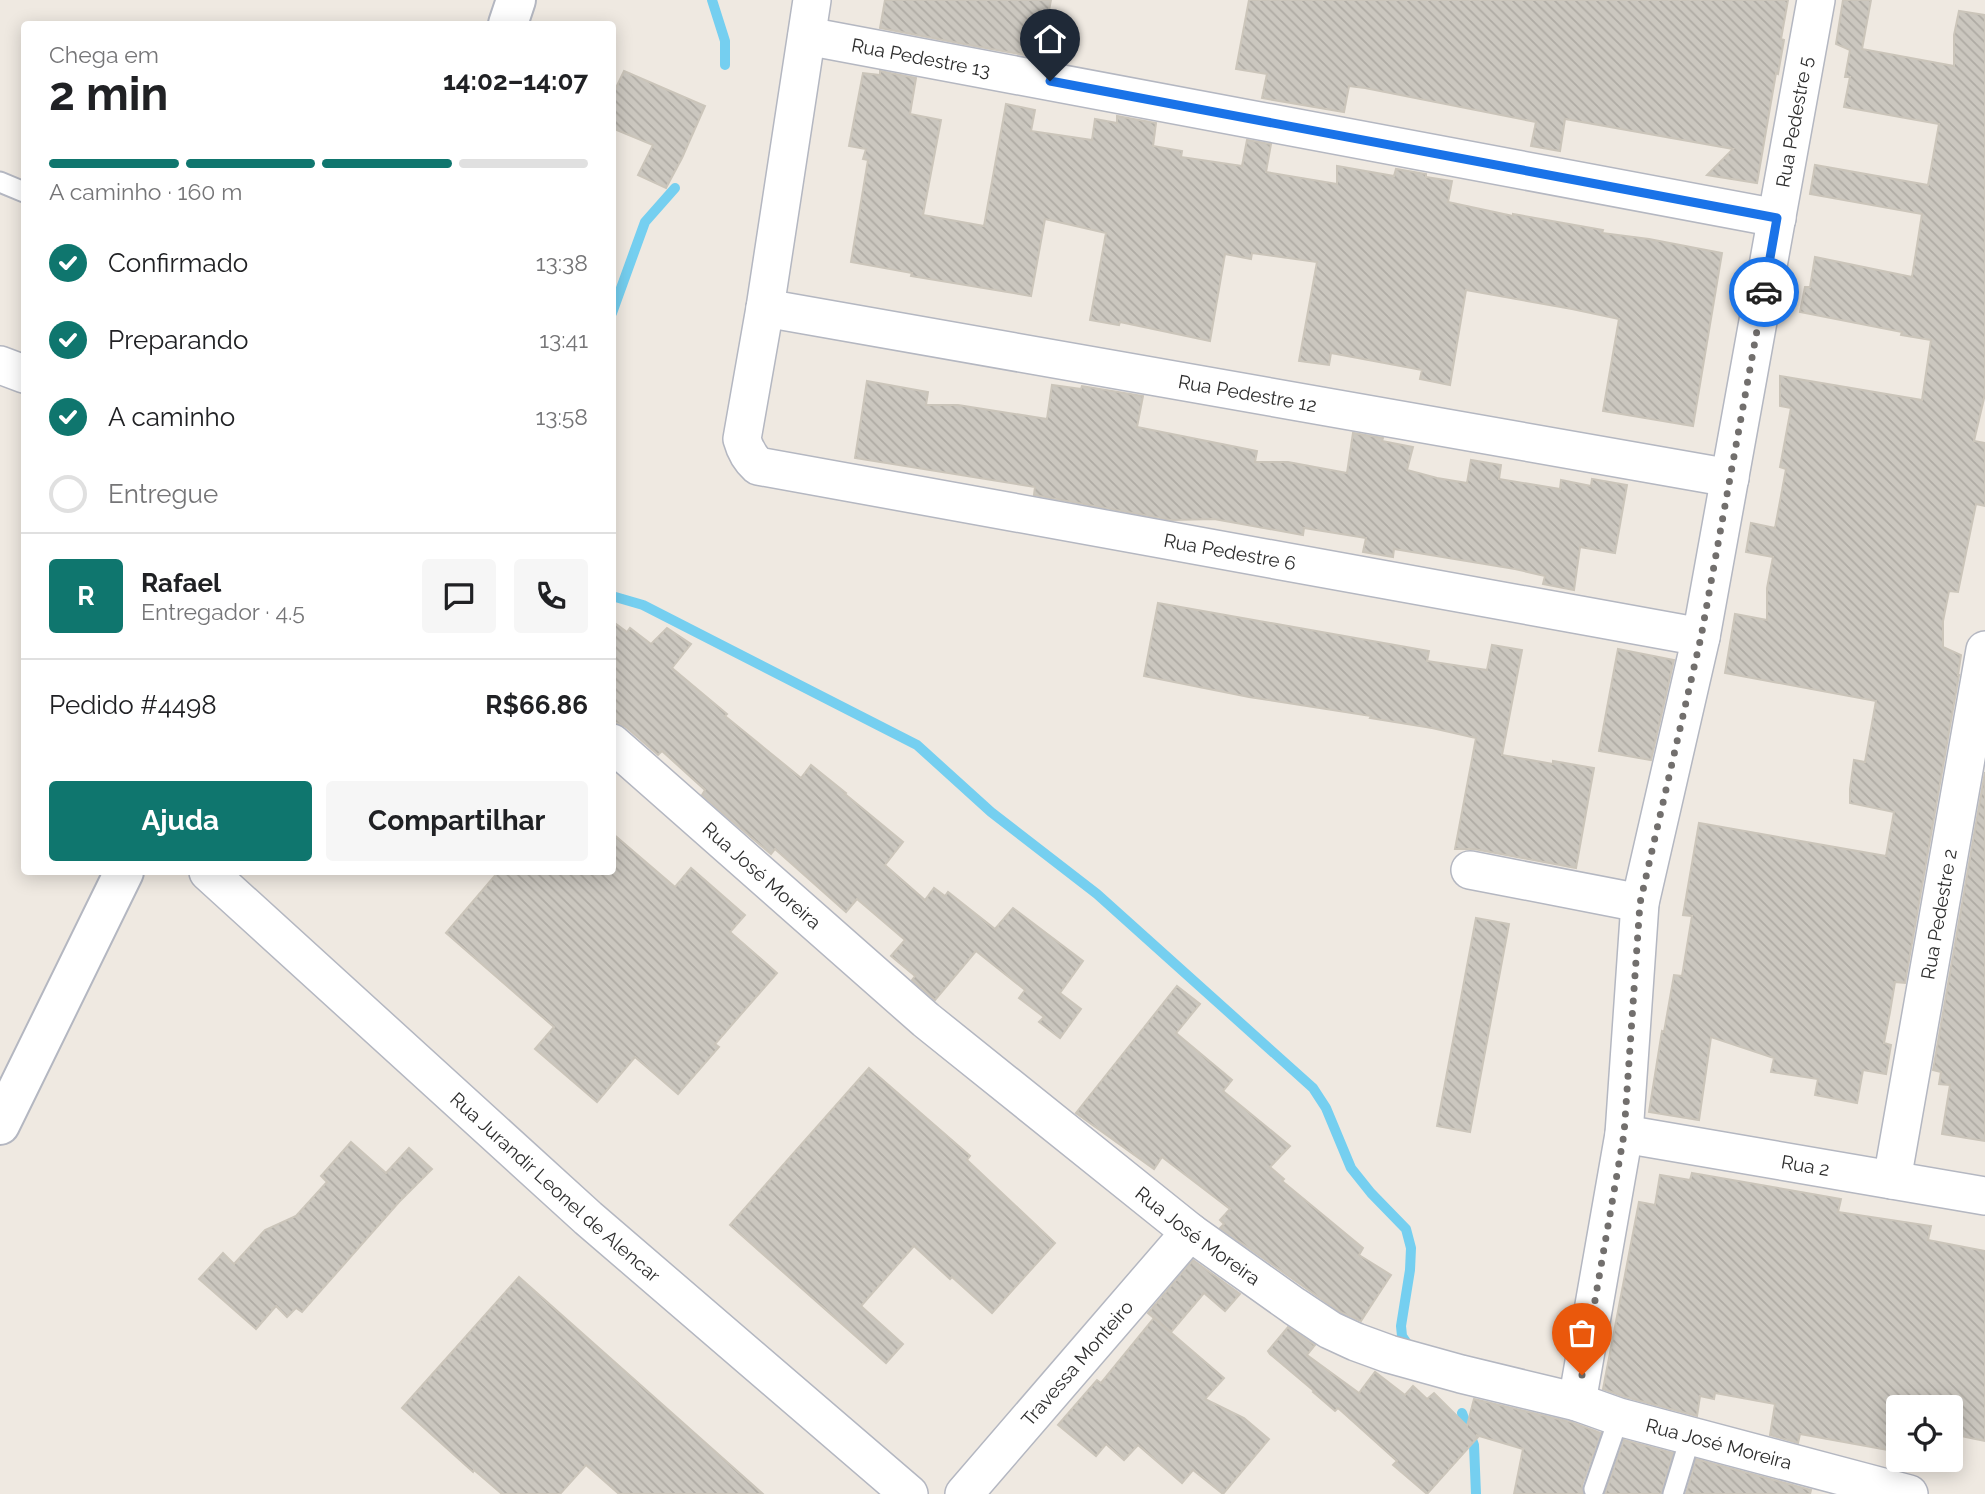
<!DOCTYPE html>
<html lang="pt">
<meta charset="utf-8">
<style>
:root{--surface:#fff;--page:#f6f6f6;--text:#202124;--muted:#757577;--line:#e0e0e0;--accent:#0f766e}
body{margin:0;font-family:Raleway,sans-serif;background:var(--page);color:var(--text);height:100vh;display:flex;flex-direction:column;font-size:26px;white-space:nowrap}
*{box-sizing:border-box;margin:0}
p{font-size:23px;color:var(--muted)}
.icon{flex:none;width:38px;height:38px;fill:none;stroke:currentColor;stroke-width:2;stroke-linecap:round;stroke-linejoin:round}
.map{position:relative;flex:1;overflow:hidden}
.details{position:absolute;left:21px;top:21px;width:595px;height:854px;display:flex;flex-direction:column;background:var(--surface);border-radius:7px;box-shadow:0 4px 18px #0003}
.details>*{flex:none}
.buttons{position:absolute;left:1886px;top:1395px;display:grid;gap:14px}
.buttons a{display:grid;place-items:center;width:77px;height:77px;border-radius:7px;background:var(--surface);box-shadow:0 4px 18px #0003;font-size:35px}
.pin{position:absolute;display:grid;place-items:center;width:60px;height:60px;color:#fff;margin:-72px -30px;border-radius:50% 50% 50% 0;rotate:-45deg;box-shadow:0 0 7px #0007}
.pin .icon{rotate:45deg}
.courier{position:absolute;display:grid;place-items:center;width:70px;height:70px;margin:-35px;border:5px solid #1a73e8;border-radius:50%;background:#fff;color:#222;box-shadow:0 2px 9px #0007}
.summary em{font-style:normal;font-weight:700}
.summary div{display:flex;flex-direction:column-reverse}
.summary{display:flex;align-items:center;justify-content:space-between;height:119px;padding:0 28px}
h1{font-size:46px;font-weight:700;line-height:52px}
.bar{display:grid;grid-template-columns:repeat(4,1fr);gap:10px 7px;align-content:center;height:84px;padding:0 28px}
.bar i{height:9px;border-radius:5px;background:var(--line)}
.bar .on{background:var(--accent)}
.bar p{grid-column:span 4}
.line{display:flex;align-items:center;gap:18px;padding:0 28px;border-top:2px solid var(--line)}
.line div{flex:1}
.round{display:grid;place-items:center;flex:none;width:74px;height:74px;border-radius:7px;background:var(--page)}
ol{padding:0 28px;list-style:none}
li{display:flex;align-items:center;gap:21px;height:77px}
li p{margin-inline-start:auto}
li .icon{padding:7px;border-radius:50%;background:var(--accent);color:#fff;stroke-width:4}
li:last-child{color:var(--muted)}
li i{width:38px;height:38px;border:4px solid var(--line);border-radius:50%}
.primary-button{display:flex;gap:14px;margin-top:auto;padding:14px 28px}
.primary-button a{flex:1;height:80px;border-radius:7px;background:var(--accent);color:#fff;font-size:28px;font-weight:700;line-height:80px;text-align:center}
.primary-button a+a{background:var(--page);color:var(--text)}
.map>svg:first-child{display:block}
.lines{fill:none;stroke-linecap:round;stroke-linejoin:round}
.stream{stroke:#75cff0;stroke-width:10}
.building{fill:url(#building-back-hatch);stroke:#cbc5ba;stroke-width:2}
.service-casing{stroke:#b4b7c1;stroke-width:23}
.minor-casing{stroke:#b4b7c1;stroke-width:40}
.tertiary-casing{stroke:#b4b7c1;stroke-width:42}
.service{stroke:#fff;stroke-width:19}
.minor{stroke:#fff;stroke-width:37}
.tertiary{stroke:#fff;stroke-width:38}
.done{stroke:#726f6d;stroke-width:7;stroke-dasharray:0 12.6}
.route{stroke:#1a73e8;stroke-width:9}
.labels{text-anchor:middle;dominant-baseline:central;stroke-width:5;stroke-linejoin:round;paint-order:stroke}
.street-label{font-size:19px;fill:#2e2e2e;stroke:#fff}
</style>
<div class="map">
<svg width="1985" height="1494" viewBox="0 0 1985 1494">
<defs>
<pattern id="building-back-hatch" width="6" height="6" patternUnits="userSpaceOnUse" patternTransform="scale(1.75)"><rect width="6" height="6" fill="#cbc7bf"/><path d="M-1 5l2 2M0 0l6 6M5-1l2 2" fill="none" stroke="#afaba4"/></pattern>
</defs>
<rect width="100%" height="100%" fill="#efe9e1"/>
<g class="lines">
<g class="stream">
<polyline points="712,0 725,41 725,65"/>
<polyline points="612,313 645,222 675,188"/>
<polyline points="612,596 643,605 917,745 991,812 1097,894 1313,1088 1326,1108 1351,1168 1371,1193 1406,1229 1411,1248 1410,1270 1401,1326 1402,1336 1411,1349"/>
<polyline points="1462,1413 1474,1445 1476,1494"/>
</g>
</g>
<g class="building">
<polygon points="885,0 1051,0 1040,56 1026,52 1025,55 974,46 880,28"/>
<polygon points="1249,0 1788,0 1781,39 1784,40 1778,74 1776,73 1757,183 1707,175 1733,149 1565,119 1560,151 1531,146 1536,122 1365,88 1349,86 1344,112 1262,98 1267,74 1236,69"/>
<polygon points="1843,0 1871,0 1862,49 1954,66 1954,35 1959,11 1985,15 1985,394 1974,441 1985,443 1985,506 1976,504 1958,592 1949,591 1943,621 1943,647 1961,655 1958,675 1959,675 1905,983 1895,982 1890,1012 1884,1043 1891,1045 1886,1074 1863,1070 1857,1103 1815,1095 1818,1079 1771,1072 1774,1058 1711,1037 1699,1120 1649,1112 1662,1031 1664,1032 1674,975 1682,976 1692,916 1683,915 1699,823 1886,856 1894,812 1850,803 1850,789 1854,760 1865,762 1876,701 1725,673 1735,614 1767,620 1767,588 1773,557 1746,552 1751,523 1775,528 1786,469 1780,467 1791,408 1780,406 1780,376 1922,400 1931,340 1901,335 1902,332 1800,312 1805,287 1810,287 1815,257 1912,277 1922,214 1810,194 1815,165 1928,185 1939,124 1844,107 1850,77 1845,77 1850,50 1836,44"/>
<polygon points="624,71 705,106 682,158 666,188 638,175 653,145 612,128 612,96"/>
<polygon points="880,71 916,78 910,114 941,120 923,215 984,226 1006,104 1035,110 1031,131 1092,140 1095,119 1117,123 1117,116 1156,123 1153,146 1182,151 1181,157 1242,166 1247,140 1271,144 1266,172 1337,184 1337,166 1394,176 1396,169 1426,174 1426,177 1452,181 1448,202 1513,216 1513,214 1603,230 1602,233 1649,239 1722,253 1693,426 1603,411 1619,319 1572,309 1466,290 1450,385 1420,379 1422,370 1331,353 1329,365 1299,361 1317,262 1252,253 1251,259 1225,254 1210,341 1120,322 1119,325 1090,320 1106,233 1045,219 1031,296 911,276 912,273 851,262 868,160 863,159 866,149 849,146 863,73 880,75"/>
<polygon points="867,381 928,392 926,405 958,405 1047,419 1052,385 1081,389 1082,386 1143,396 1137,427 1257,451 1255,462 1288,462 1347,473 1353,433 1383,438 1382,441 1413,447 1407,470 1437,478 1467,483 1471,460 1501,465 1499,479 1560,489 1561,480 1591,486 1592,479 1627,485 1615,553 1580,547 1574,590 1543,584 1545,576 1515,569 1394,549 1393,557 1363,552 1366,538 1304,528 1303,535 1214,519 1171,520 1034,495 1035,487 855,458"/>
<polygon points="1158,603 1429,651 1427,661 1487,670 1492,645 1522,650 1502,755 1553,764 1553,761 1594,768 1576,868 1474,849 1455,849 1476,738 1432,728 1370,718 1371,716 1249,697 1144,676"/>
<polygon points="612,621 627,632 630,628 651,644 667,628 691,644 672,668 727,714 725,716 801,778 811,765 846,793 845,794 903,842 885,865 925,900 934,888 945,896 948,892 995,929 1013,908 1083,961 1060,993 1081,1009 1060,1038 1039,1022 1044,1017 1019,998 1025,990 976,951 935,1000 912,980 915,976 891,956 905,940 857,899 846,912 775,849 771,854 733,822 702,795 705,790 662,751 658,755 626,727 612,721"/>
<polygon points="1618,649 1674,660 1651,760 1599,751"/>
<polygon points="1985,772 1985,1141 1942,1134 1950,1085 1939,1084 1941,1072 1933,1070"/>
<polygon points="612,833 675,887 691,868 745,915 730,932 777,973 715,1044 719,1047 678,1094 635,1057 597,1102 535,1049 554,1027 446,933 498,872 612,872"/>
<polygon points="1476,918 1509,924 1470,1132 1437,1126"/>
<polygon points="1177,986 1200,1004 1176,1033 1232,1080 1223,1091 1290,1146 1270,1167 1284,1179 1282,1181 1363,1248 1359,1255 1391,1275 1361,1321 1340,1312 1220,1228 1224,1224 1220,1220 1230,1209 1162,1157 1154,1169 1076,1113"/>
<polygon points="869,1068 970,1156 967,1160 1055,1243 992,1313 952,1277 950,1279 914,1246 861,1306 903,1344 886,1363 730,1225"/>
<polygon points="351,1142 386,1173 409,1148 432,1169 399,1202 302,1312 296,1308 287,1317 276,1306 256,1329 199,1279 223,1253 234,1264 265,1230 296,1216 327,1182 321,1176"/>
<polygon points="1692,1173 1841,1199 1838,1212 1931,1226 1928,1240 1985,1251 1985,1441 1951,1434 1951,1407 1899,1407 1899,1452 1800,1434 1798,1443 1770,1435 1775,1404 1715,1393 1714,1399 1700,1396 1697,1416 1625,1397 1603,1389 1639,1202 1655,1205 1660,1175 1690,1180"/>
<polygon points="1193,1260 1240,1294 1225,1311 1204,1293 1171,1332 1148,1313"/>
<polygon points="519,1277 681,1421 763,1494 619,1494 586,1465 560,1494 502,1494 474,1470 473,1472 402,1408"/>
<polygon points="1154,1318 1224,1378 1205,1399 1244,1418 1269,1439 1223,1494 1193,1470 1182,1483 1138,1445 1124,1460 1106,1444 1096,1456 1058,1425 1097,1380 1101,1383"/>
<polygon points="1288,1327 1315,1345 1307,1355 1359,1393 1375,1372 1405,1395 1413,1386 1427,1399 1434,1393 1467,1426 1474,1399 1571,1422 1601,1433 1582,1485 1583,1494 1514,1494 1523,1449 1476,1435 1478,1437 1427,1494 1393,1465 1397,1461 1338,1408 1335,1411 1313,1392 1314,1391 1270,1354 1268,1351"/>
<polygon points="1624,1440 1673,1453 1661,1494 1605,1494"/>
<polygon points="1696,1459 1811,1490 1810,1494 1686,1494"/>
</g>
<g class="lines">
<g class="service-casing">
<g id="service">
<polyline points="0,182 24,192"/>
<polyline points="1594,1489 1619,1417"/>
<polyline points="1673,1494 1691,1435"/>
</g>
</g>
<g class="minor-casing">
<g id="minor">
<path id="s1" d="M812,0L765,308L742,439C745,450 749,458 758,466L1701,637"/>
<path id="s2" d="M807,36L1777,218"/>
<path id="s3" d="M765,308L1730,478"/>
<polyline points="0,365 24,374"/>
<path id="s4" d="M612,743L926,1020L1190,1232L1294,1306L1330,1330L1356,1342L1389,1354L1461,1374L1577,1402L1619,1417L1909,1494"/>
<polyline points="1470,870 1640,903"/>
<path id="s5" d="M208,872L588,1218L909,1494"/>
<path id="s6" d="M1624,1134L1985,1196"/>
<path id="s7" d="M1892,1180L1985,650"/>
<path id="s8" d="M1577,1402L1624,1134L1640,903L1701,637L1816,0"/>
<path id="s9" d="M964,1494L1190,1232"/>
</g>
</g>
<g class="tertiary-casing">
<g id="tertiary">
<polyline points="508,24 516,0"/>
<polyline points="0,1125 124,872"/>
</g>
</g>
<use href="#service" class="service"/>
<use href="#minor" class="minor"/>
<use href="#tertiary" class="tertiary"/>
</g>
<g class="lines">
<polyline class="done" points="1582,1375 1624,1134 1640,903 1701,637 1764,292"/>
<polyline class="route" points="1050,81 1777,218 1764,292"/>
</g>
<g class="labels">
<g class="street-label">
<text stroke="none"><textPath href="#s2" startOffset="116">Rua Pedestre 13</textPath></text>
<text stroke="none"><textPath href="#s8" startOffset="1300">Rua Pedestre 5</textPath></text>
<text stroke="none"><textPath href="#s3" startOffset="490">Rua Pedestre 12</textPath></text>
<text stroke="none"><textPath href="#s1" startOffset="956">Rua Pedestre 6</textPath></text>
<text stroke="none"><textPath href="#s4" startOffset="200">Rua José Moreira</textPath></text>
<text stroke="none"><textPath href="#s7" startOffset="270">Rua Pedestre 2</textPath></text>
<text stroke="none"><textPath href="#s6" startOffset="184">Rua 2</textPath></text>
<text stroke="none"><textPath href="#s5" startOffset="469">Rua Jurandir Leonel de Alencar</textPath></text>
<text stroke="none"><textPath href="#s4" startOffset="766">Rua José Moreira</textPath></text>
<text stroke="none"><textPath href="#s9" startOffset="173">Travessa Monteiro</textPath></text>
<text stroke="none"><textPath href="#s4" startOffset="1334">Rua José Moreira</textPath></text>
</g>
</g>
</svg>
<div class="buttons">
<a><svg class="icon" aria-label="locate" viewBox="0 0 24 24"><circle cx="12" cy="12" r="6"/><path d="M12 2v4M12 18v4M2 12h4M18 12h4"/></svg></a>
</div>
<div class="pin" style="left:1582px;top:1375px;background:#ea580c"><svg class="icon" aria-label="bag" viewBox="0 0 24 24"><path d="M5 8h14l-1 12H6zM9 8a3 3 0 0 1 6 0"/></svg></div>
<div class="pin" style="left:1050px;top:81px;background:#1f2937"><svg class="icon" aria-label="home" viewBox="0 0 24 24"><path d="M3 11l9-7 9 7M6 9v11h12V9"/></svg></div>
<div class="courier" style="left:1764px;top:292px"><svg class="icon" aria-label="car" viewBox="0 0 24 24"><path d="M5 17H2v-5l4-1 3-4h7l3 4 3 1v5h-3M9 17h6M6 11h13"/><circle cx="7" cy="17" r="2"/><circle cx="17" cy="17" r="2"/></svg></div>
<section class="details">
<div class="summary"><div><h1>2 min</h1><p>Chega em</p></div><em>14:02–14:07</em></div>
<div class="bar"><i class="on"></i><i class="on"></i><i class="on"></i><i></i><p>A caminho · 160 m</p></div>
<ol>
<li><svg class="icon" aria-label="check" viewBox="0 0 24 24"><path d="M5 12l5 5 9-10"/></svg>Confirmado<p>13:38</p></li>
<li><svg class="icon" aria-label="check" viewBox="0 0 24 24"><path d="M5 12l5 5 9-10"/></svg>Preparando<p>13:41</p></li>
<li><svg class="icon" aria-label="check" viewBox="0 0 24 24"><path d="M5 12l5 5 9-10"/></svg>A caminho<p>13:58</p></li>
<li><i></i>Entregue</li>
</ol>
<div class="line" style="height:126px"><b class="round" style="background:var(--accent);color:#fff">R</b><div><b>Rafael</b><p>Entregador · 4.5</p></div><a class="round"><svg class="icon" aria-label="chat" viewBox="0 0 24 24"><path d="M4 5h16v11H9l-5 4z"/></svg></a><a class="round"><svg class="icon" aria-label="phone" viewBox="0 0 24 24"><path d="M5 4h4l2 5-3 2q2 4 5 5l2-3 5 2v4C11 20 4 13 5 4z"/></svg></a></div>
<div class="line" style="height:91px"><div>Pedido #4498</div><b>R$66.86</b></div>
<div class="primary-button"><a>Ajuda</a><a>Compartilhar</a></div>
</section>
</div>
